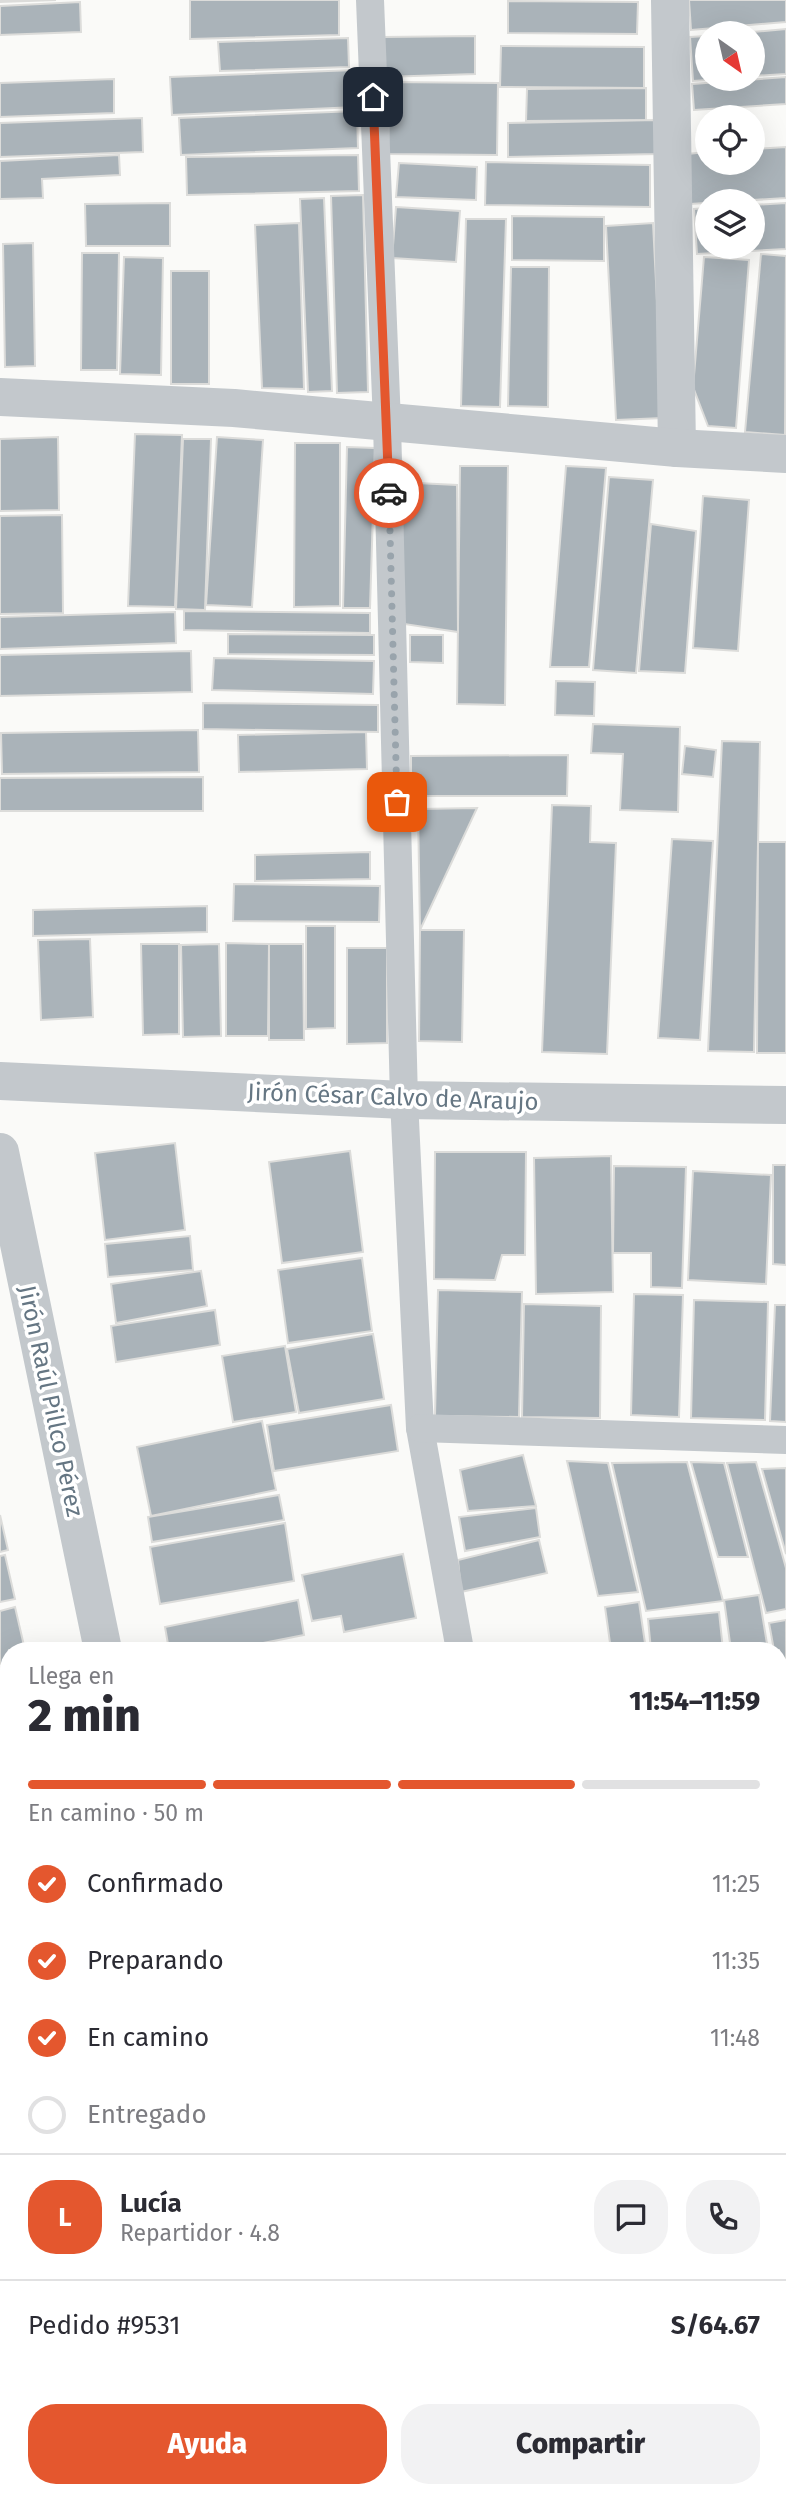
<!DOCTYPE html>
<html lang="es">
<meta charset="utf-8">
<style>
:root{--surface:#fff;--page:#f2f2f3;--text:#2b2b33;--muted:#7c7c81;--line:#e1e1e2;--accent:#e4572e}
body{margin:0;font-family:"Fira Sans",sans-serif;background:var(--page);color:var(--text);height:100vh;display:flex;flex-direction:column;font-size:26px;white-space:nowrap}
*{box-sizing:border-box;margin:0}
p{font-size:23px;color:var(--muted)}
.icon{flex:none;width:38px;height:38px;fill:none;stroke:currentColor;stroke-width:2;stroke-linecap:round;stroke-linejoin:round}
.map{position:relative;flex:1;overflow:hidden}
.sheet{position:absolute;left:0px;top:1642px;width:788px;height:856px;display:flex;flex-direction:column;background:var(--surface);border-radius:28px 28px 0 0;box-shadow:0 7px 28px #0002}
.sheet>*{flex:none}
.needle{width:46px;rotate:146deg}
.buttons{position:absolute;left:695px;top:21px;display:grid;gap:14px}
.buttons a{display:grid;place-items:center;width:70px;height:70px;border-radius:50%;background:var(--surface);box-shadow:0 7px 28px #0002;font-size:35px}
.pin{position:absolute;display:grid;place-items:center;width:60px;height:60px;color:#fff;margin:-30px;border-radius:14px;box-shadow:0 4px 10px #0006}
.courier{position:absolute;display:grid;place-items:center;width:70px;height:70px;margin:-35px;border:5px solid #e4572e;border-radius:50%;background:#fff;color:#222;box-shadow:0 2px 9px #0007}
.headline em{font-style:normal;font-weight:800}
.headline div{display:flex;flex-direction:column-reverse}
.headline{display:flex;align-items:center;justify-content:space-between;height:119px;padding:0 28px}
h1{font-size:46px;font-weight:800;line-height:52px}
.bar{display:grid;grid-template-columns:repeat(4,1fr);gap:10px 7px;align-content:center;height:84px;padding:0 28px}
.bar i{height:9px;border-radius:5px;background:var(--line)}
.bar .active{background:var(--accent)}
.bar p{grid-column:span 4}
.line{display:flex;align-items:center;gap:18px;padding:0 28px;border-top:2px solid var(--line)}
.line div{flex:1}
.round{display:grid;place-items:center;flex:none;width:74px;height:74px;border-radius:28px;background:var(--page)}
ol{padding:0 28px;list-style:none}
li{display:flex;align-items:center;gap:21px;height:77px}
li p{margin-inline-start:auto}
li .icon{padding:7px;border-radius:50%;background:var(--accent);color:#fff;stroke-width:4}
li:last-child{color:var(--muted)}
li i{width:38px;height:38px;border:4px solid var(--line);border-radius:50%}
.button{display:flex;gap:14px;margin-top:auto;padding:14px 28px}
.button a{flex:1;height:80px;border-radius:28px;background:var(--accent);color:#fff;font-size:28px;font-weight:800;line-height:80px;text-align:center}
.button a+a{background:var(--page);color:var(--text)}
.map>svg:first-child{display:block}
.building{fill:#aab3b9;stroke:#dcdcda;stroke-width:2}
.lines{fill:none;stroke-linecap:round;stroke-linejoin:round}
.service{stroke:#c3c8cc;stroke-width:28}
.minor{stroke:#c3c8cc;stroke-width:38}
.done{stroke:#99a4ac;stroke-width:7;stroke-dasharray:0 12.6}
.route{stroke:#e4572e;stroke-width:9}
.labels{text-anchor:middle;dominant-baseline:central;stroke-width:7;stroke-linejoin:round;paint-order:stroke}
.street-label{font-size:24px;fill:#657683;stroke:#fff}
</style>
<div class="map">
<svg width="786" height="2497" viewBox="0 0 786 2497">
<rect width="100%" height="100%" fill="#fafaf8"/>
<g class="building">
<polygon points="0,0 56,0 0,2"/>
<polygon points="190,0 339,0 339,35 190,39"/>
<polygon points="689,0 786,0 786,22 691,30"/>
<polygon points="508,1 638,2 637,34 508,33"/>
<polygon points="80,2 81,32 0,35 0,6"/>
<polygon points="786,29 786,74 752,76 752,33 741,33"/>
<polygon points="475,36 475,74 384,77 383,37"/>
<polygon points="707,36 707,79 723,79 693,81 690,37"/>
<polygon points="348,38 349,67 220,71 218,42"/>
<polygon points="501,46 644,47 644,88 500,87"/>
<polygon points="355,70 357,107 172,115 170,77"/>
<polygon points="786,77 786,104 694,110 692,84"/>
<polygon points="114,79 114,113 0,117 0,83"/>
<polygon points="389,82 498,83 497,155 388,154"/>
<polygon points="646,88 646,120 526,121 527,89"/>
<polygon points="357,111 358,148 181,155 179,118"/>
<polygon points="142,118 143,152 0,157 0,123"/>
<polygon points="657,120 657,154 508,157 508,123"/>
<polygon points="786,147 786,198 690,204 687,154 707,152 707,163 752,163 752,149"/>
<polygon points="119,155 120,175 42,179 43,198 0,199 0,161"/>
<polygon points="358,155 359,191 187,195 186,157"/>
<polygon points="486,162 650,165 650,207 485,205"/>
<polygon points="399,163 477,167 476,200 396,197"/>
<polygon points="363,195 368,392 337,393 331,196"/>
<polygon points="324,198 332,391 308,392 300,199"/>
<polygon points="170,203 170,246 86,246 85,204"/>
<polygon points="786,203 786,249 697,254 694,209 707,208 707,247 752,247 752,205"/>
<polygon points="396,207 460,211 456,262 392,258"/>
<polygon points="512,216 604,217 604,261 512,260"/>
<polygon points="466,219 506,219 500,407 461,406"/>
<polygon points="299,223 304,389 262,388 255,225"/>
<polygon points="653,223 663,418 616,420 606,226"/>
<polygon points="33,243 35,366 5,367 3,244"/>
<polygon points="82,253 119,253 117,370 81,370"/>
<polygon points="761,254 786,256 785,435 745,432"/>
<polygon points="124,257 163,258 161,375 120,374"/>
<polygon points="704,257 749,260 736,428 708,426 693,387"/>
<polygon points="511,267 549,267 548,407 508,406"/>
<rect x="171" y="271" width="38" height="113"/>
<polygon points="135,434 182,435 175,607 128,606"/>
<polygon points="58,437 59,510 0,511 0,439"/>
<polygon points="217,437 263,440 252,607 206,605"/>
<polygon points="183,439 211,439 205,610 176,609"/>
<polygon points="295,443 340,443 340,606 294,607"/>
<polygon points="347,447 375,448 370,608 343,608"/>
<polygon points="460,466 508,466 505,705 457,704"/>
<polygon points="566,466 606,468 589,667 550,667"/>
<polygon points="609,477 653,480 636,673 593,670"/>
<polygon points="417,483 457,485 458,632 404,624 399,500"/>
<polygon points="703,496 749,500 738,651 693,648"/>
<polygon points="62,515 63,613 0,614 0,516"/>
<polygon points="651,524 696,531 685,673 639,671"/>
<polygon points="184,611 370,613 370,633 184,630"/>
<polygon points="175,612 176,643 0,649 0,617"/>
<polygon points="228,634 374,635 374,655 228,654"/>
<polygon points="410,635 443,635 443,663 410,662"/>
<polygon points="191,651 192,692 0,696 0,655"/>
<polygon points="214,658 374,661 373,694 212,690"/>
<polygon points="556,681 595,682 594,716 555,715"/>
<polygon points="203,703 378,705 378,732 203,729"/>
<polygon points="593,724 680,727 678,812 620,810 623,754 591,753"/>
<polygon points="198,730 199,772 2,774 1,733"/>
<polygon points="366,732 367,769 239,772 238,735"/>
<polygon points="722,741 760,742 754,1052 708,1051"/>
<polygon points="685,746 716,750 713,777 682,774"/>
<polygon points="568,755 567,796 411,796 411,756"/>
<polygon points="203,777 203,811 0,811 0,778"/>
<polygon points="552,805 591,806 590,842 616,843 607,1054 542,1052"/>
<polygon points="477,808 420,930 418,809"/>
<polygon points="672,839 713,841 700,1040 658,1038"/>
<polygon points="758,842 786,842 786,1053 757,1053"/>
<polygon points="370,852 370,879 255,881 255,855"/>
<polygon points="234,884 380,886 379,922 233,921"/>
<polygon points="207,906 207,932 33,936 33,910"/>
<polygon points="306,926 335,926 335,1028 306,1029"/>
<polygon points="420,930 464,930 462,1042 419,1041"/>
<polygon points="90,939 93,1017 41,1020 38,940"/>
<polygon points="226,943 269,944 268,1036 226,1036"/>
<polygon points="141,944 179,944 179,1034 143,1035"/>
<polygon points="219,944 221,1036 183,1037 181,945"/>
<polygon points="269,944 303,944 304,1040 269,1040"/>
<polygon points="347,948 387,948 387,1043 347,1044"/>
<polygon points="175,1143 185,1230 105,1240 95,1153"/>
<polygon points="350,1151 363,1252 282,1263 269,1162"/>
<polygon points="435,1152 526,1152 525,1255 502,1255 495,1280 434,1279"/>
<polygon points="611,1156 613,1292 536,1294 534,1158"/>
<polygon points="773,1165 786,1165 786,1265 773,1264"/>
<polygon points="614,1166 686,1167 682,1288 651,1287 651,1253 613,1253"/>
<polygon points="693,1171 771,1175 766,1284 688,1280"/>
<polygon points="190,1236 193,1270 108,1277 105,1244"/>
<polygon points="362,1258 372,1331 288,1343 278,1270"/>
<polygon points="201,1271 207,1306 116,1323 111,1284"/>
<polygon points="438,1290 522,1292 519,1417 435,1416"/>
<polygon points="634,1294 683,1295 679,1417 631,1415"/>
<polygon points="694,1300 768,1302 765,1420 691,1418"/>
<polygon points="524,1304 601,1306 600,1418 522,1417"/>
<polygon points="775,1305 786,1305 786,1422 770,1421"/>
<polygon points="215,1310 220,1345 116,1362 111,1326"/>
<polygon points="373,1334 384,1399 299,1413 287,1349"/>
<polygon points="285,1346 296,1412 233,1422 222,1356"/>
<polygon points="391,1405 398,1451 274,1471 267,1425"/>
<polygon points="262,1421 276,1490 151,1516 137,1447"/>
<polygon points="523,1455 536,1506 468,1511 460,1470"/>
<polygon points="567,1461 608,1463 638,1592 598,1596"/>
<polygon points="687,1462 723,1601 646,1611 612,1463"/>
<polygon points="691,1462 724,1463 748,1557 718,1557"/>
<polygon points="756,1462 786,1568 786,1609 766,1613 727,1463"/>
<polygon points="786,1468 786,1554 762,1469"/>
<polygon points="279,1495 284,1520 152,1542 148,1517"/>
<polygon points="536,1508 540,1537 465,1551 459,1517"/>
<polygon points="0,1515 8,1550 0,1552"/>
<polygon points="285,1523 294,1581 160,1604 150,1547"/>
<polygon points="539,1540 547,1573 461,1592 458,1560"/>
<polygon points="403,1554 416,1618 344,1632 341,1616 312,1621 302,1575"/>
<polygon points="5,1555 15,1599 0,1602 0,1556"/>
<polygon points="759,1595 768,1650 731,1650 724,1600"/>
<polygon points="298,1600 304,1635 228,1650 169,1650 165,1627"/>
<polygon points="639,1602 646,1650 611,1650 605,1607"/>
<polygon points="15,1607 25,1650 9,1650 9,1662 0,1664 0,1611"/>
<polygon points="719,1612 723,1650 651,1650 648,1619"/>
<polygon points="786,1620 786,1695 782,1696 779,1677 779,1650 774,1650 769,1623"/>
<polygon points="9,1719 9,1779 0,1781 0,1720"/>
<polygon points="786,1758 786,1843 779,1795 779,1759"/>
<polygon points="9,1779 9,1821 0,1823 0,1781"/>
<polygon points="9,1821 9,1862 0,1863 0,1823"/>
<polygon points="779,1821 786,1870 786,1884 779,1885"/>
<polygon points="9,1862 9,1918 0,1919 0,1863"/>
<polygon points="9,1918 9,1971 0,1973 0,1919"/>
<polygon points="9,1971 9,2042 0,2043 0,1973"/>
<polygon points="786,1987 786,2033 779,2035 779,1988"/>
<polygon points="9,2042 9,2076 0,2077 0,2043"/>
<polygon points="9,2076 9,2123 0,2124 0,2077"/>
<polygon points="9,2123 9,2166 0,2168 0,2124"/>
<polygon points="9,2166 9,2215 0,2216 0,2168"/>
<polygon points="9,2215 9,2268 0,2270 0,2216"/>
<polygon points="786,2254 786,2302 779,2304 779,2256"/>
<polygon points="9,2268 9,2324 0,2325 0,2270"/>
<polygon points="9,2324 9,2380 0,2382 0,2325"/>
<polygon points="9,2380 9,2435 0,2437 0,2382"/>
<polygon points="786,2408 786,2454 779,2456 779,2410"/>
<polygon points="786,2459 786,2497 659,2497 657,2488 779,2488 779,2460"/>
<polygon points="9,2464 9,2488 178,2488 133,2497 0,2497 0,2466"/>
<polygon points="178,2488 184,2488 185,2497 133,2497"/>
<polygon points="359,2488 474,2488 475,2493 456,2497 361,2497"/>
<polygon points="513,2488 603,2488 603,2492 583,2497 515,2497"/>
</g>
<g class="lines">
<g class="service">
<polyline points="370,0 387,423 404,1100 420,1428 460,1650"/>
<polyline points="420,1428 786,1440"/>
<polyline points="779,1727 786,1730"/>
</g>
<g class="minor">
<polyline points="670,0 677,448"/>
<polyline points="0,397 234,408 677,448 786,454"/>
<polyline points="0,1081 404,1100 786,1105"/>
<polyline points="0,1152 103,1650"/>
<polyline points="0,1689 9,1687"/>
<polyline points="779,1901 786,1900"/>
<polyline points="0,2450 9,2449"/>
<polyline points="262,2488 264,2497"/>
<polyline points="642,2488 644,2497"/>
</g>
</g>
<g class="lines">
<polyline class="done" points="389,493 397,802"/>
<polyline class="route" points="373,97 389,493"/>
</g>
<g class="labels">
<g class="street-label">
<text transform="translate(393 1097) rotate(2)">Jirón César Calvo de Araujo</text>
<text transform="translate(51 1401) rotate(78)">Jirón Raúl Pillco Pérez</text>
</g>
</g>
</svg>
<div class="buttons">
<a><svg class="needle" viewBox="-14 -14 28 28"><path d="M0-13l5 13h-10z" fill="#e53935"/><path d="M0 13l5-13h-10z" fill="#7c7c81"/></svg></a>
<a><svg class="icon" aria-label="locate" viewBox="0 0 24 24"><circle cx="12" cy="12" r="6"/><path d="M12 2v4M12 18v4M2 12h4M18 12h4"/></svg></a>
<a><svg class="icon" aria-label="layers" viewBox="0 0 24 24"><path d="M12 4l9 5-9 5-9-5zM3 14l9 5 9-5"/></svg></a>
</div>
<div class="pin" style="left:397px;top:802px;background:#ea580c"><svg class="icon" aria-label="bag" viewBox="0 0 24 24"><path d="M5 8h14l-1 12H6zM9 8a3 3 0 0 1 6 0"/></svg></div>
<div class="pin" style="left:373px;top:97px;background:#1f2937"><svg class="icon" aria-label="home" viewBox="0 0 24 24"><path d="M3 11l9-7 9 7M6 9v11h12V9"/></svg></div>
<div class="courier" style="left:389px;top:493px"><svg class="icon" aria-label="car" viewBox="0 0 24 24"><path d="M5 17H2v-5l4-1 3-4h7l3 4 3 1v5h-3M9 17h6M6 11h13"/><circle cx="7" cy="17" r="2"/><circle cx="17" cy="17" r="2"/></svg></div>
<section class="sheet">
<div class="headline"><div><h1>2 min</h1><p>Llega en</p></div><em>11:54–11:59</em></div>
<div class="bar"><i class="active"></i><i class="active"></i><i class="active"></i><i></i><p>En camino · 50 m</p></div>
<ol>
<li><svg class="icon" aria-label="check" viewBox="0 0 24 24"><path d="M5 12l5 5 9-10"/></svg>Confirmado<p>11:25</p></li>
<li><svg class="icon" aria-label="check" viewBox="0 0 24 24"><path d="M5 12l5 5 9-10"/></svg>Preparando<p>11:35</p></li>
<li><svg class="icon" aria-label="check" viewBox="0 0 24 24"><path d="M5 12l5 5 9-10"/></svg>En camino<p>11:48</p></li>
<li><i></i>Entregado</li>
</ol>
<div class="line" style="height:126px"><b class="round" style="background:var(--accent);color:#fff">L</b><div><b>Lucía</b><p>Repartidor · 4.8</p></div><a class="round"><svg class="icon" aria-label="chat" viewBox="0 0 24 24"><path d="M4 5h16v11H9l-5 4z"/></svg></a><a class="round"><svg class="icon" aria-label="phone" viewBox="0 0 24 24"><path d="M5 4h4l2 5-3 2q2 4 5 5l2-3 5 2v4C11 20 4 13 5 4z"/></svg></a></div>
<div class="line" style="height:91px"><div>Pedido #9531</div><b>S/64.67</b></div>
<div class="button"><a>Ayuda</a><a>Compartir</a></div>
</section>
</div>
